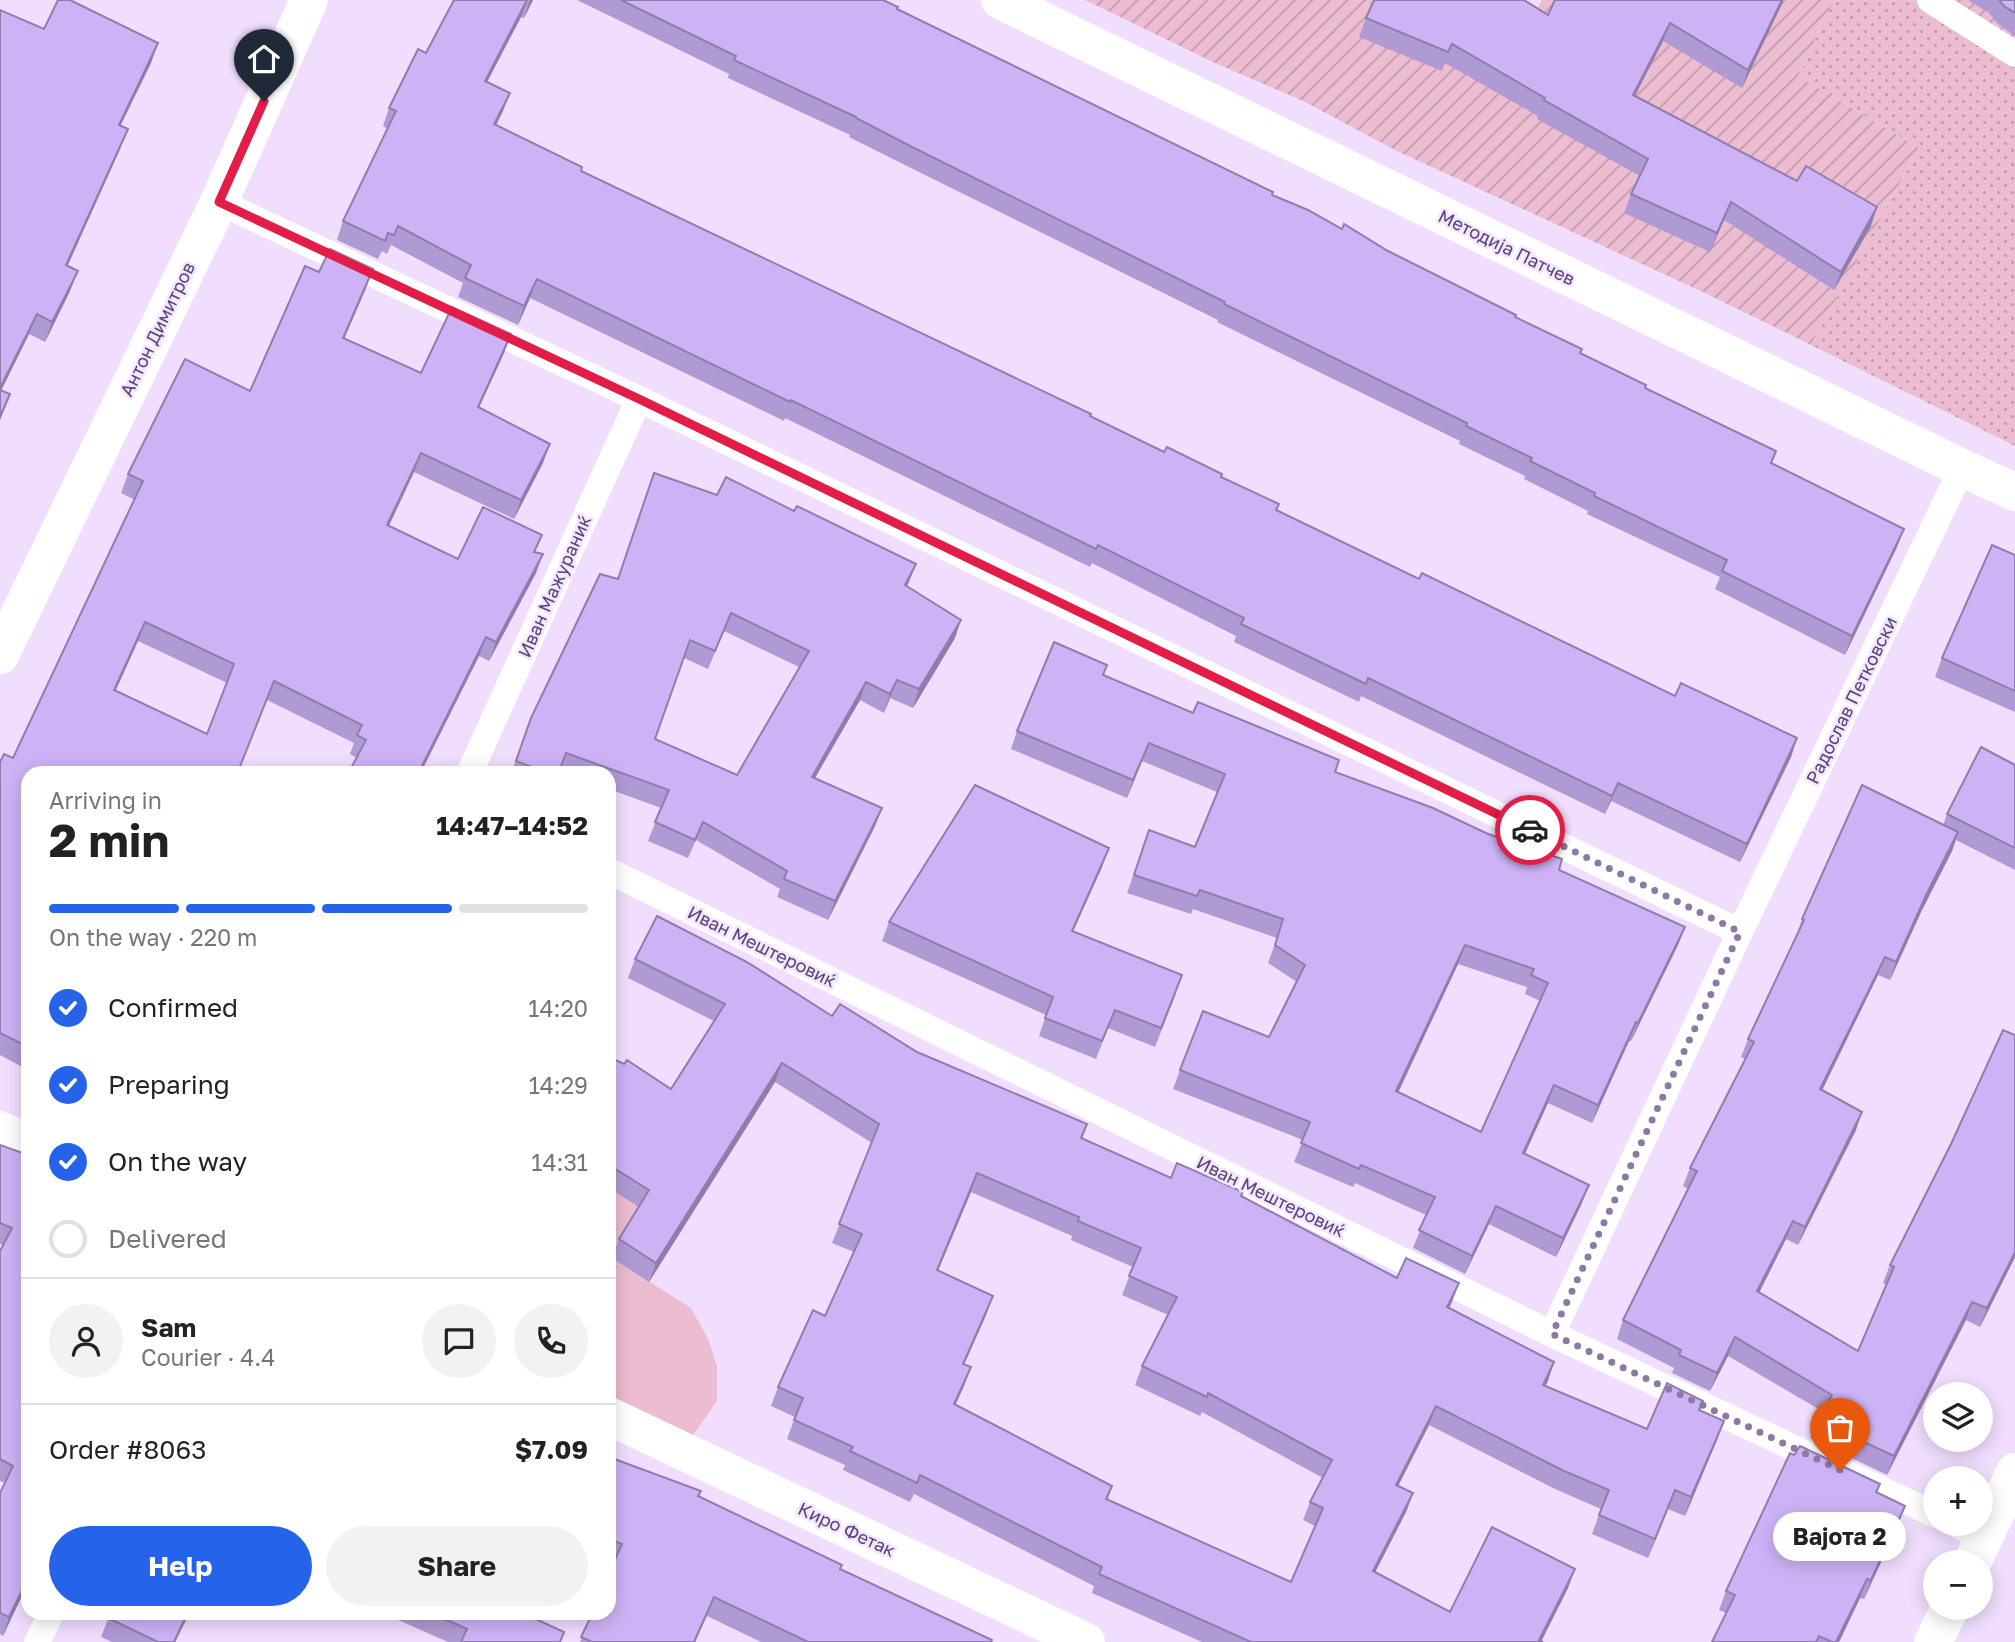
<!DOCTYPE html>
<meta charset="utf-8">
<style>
:root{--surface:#fff;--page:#f2f2f2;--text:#222;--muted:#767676;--line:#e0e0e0;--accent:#2563eb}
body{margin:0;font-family:"Golos Text",sans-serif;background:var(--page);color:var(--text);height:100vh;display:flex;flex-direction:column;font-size:26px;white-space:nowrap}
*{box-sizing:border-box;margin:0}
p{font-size:23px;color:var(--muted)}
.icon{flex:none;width:38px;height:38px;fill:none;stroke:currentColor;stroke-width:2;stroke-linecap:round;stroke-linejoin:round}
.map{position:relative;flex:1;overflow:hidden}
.side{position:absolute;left:21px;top:766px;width:595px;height:854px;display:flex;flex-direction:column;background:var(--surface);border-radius:21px;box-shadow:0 4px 18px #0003}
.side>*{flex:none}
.buttons{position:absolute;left:1923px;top:1382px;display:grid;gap:14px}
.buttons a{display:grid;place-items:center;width:70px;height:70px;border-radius:50%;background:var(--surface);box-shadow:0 4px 18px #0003;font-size:35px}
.pin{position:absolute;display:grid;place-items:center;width:60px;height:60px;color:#fff;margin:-72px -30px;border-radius:50% 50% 50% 0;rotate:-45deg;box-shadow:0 0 7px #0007}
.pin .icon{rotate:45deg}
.courier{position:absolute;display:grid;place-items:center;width:70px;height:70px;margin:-35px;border:5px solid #e11d48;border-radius:50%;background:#fff;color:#222;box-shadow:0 2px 9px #0007}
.bubble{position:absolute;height:49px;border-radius:24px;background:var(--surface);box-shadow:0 4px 18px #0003;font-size:23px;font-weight:700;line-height:49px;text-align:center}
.headline em{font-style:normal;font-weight:700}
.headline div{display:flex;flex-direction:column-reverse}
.headline{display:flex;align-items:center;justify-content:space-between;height:119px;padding:0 28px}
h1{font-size:46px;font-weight:700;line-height:52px}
.bar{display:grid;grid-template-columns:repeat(4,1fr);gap:10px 7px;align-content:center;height:84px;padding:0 28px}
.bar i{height:9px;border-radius:5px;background:var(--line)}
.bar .on{background:var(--accent)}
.bar p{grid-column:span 4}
.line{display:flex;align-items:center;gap:18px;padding:0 28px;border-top:2px solid var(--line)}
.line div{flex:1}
.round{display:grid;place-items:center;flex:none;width:74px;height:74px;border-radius:37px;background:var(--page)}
ol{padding:0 28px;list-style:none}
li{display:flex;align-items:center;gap:21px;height:77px}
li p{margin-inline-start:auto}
li .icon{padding:7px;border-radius:50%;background:var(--accent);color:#fff;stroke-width:4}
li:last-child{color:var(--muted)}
li i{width:38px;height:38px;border:4px solid var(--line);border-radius:50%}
.primary-button{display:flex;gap:14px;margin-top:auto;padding:14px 28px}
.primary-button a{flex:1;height:80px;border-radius:42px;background:var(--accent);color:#fff;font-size:28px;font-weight:700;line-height:80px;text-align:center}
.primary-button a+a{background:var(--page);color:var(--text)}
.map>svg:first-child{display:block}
.grass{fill:url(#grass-dots)}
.park{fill:#ecbcd0}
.garden{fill:url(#garden-furrows)}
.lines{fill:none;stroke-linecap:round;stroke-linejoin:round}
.service{stroke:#fff;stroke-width:26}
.minor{stroke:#fff;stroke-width:38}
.secondary{stroke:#fff;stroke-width:38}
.wall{fill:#b09ad4;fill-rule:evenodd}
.shaded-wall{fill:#907dac}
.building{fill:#cdb3f6;stroke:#907dac;stroke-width:2;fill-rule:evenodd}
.done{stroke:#8c7aa5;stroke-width:7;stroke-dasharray:0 12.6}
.route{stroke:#e11d48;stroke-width:9}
.labels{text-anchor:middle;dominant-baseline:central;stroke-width:5;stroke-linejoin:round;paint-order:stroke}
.street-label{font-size:18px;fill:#554475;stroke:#f5e6ff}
</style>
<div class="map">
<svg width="2015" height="1642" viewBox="0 0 2015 1642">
<defs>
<pattern id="grass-dots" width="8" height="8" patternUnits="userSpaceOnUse" patternTransform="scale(1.75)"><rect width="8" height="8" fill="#ecbcd0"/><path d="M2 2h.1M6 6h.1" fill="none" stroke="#c29aad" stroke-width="1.8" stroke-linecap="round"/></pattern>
<pattern id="garden-furrows" width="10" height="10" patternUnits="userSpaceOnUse" patternTransform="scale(1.75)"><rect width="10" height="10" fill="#ecbcd0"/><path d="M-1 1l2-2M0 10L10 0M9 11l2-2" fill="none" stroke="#c29aad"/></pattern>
</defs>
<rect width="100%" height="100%" fill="#f1defe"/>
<polygon class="grass" points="1834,0 1916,0 2015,61 2015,446 1811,345 1919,148 1798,76"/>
<polygon class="park" points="609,1188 643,1209 612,1258 691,1308 709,1341 717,1367 717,1401 682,1451 609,1416"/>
<g class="garden">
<polygon points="1085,0 1517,0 1536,11 1542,0 1834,0 1798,76 1919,148 1811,345 1707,294 1397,151 1305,102 1213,62"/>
<polygon points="1941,0 2015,0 2015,54"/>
</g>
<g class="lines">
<g class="service">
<polyline points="1930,0 2015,54"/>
<polyline points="219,202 639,399 1740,932"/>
<polyline points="469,774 639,399"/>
<polyline points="609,871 1552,1334 1936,1515"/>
<polyline points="1552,1334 1740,932 1962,468"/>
<polyline points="1955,1524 1984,1538"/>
<polyline points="37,1642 51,1614"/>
</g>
<g class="minor">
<polyline points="1000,0 1962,468 2015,492"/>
<polyline points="0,655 219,202 309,0"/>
<polyline points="1972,1563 2015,1472"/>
<polyline points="1933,1642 1950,1608"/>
</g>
<g class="secondary">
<polyline points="0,1130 28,1143"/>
<polyline points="609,1416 1086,1642"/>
</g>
</g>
<g class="wall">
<polygon points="454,0 533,0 524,18 521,17 487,82 503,111 496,125 581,171 1164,452 1222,477 1277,510 1419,579 1675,696 1797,738 1791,757 1740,862 1611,801 1605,814 1361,696 1359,702 1234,642 1236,636 1092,563 1090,567 785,418 784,421 530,298 518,325 458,297 463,283 391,245 387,254 382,251 378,259 337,240 343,221 388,129 383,126 389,108 426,53"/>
<polygon points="577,0 883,0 897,9 1272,195 1388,251 1515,318 1645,388 1772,463 1897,547 1845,655 1715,589 1720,577 1587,514 1588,511 1524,479 1525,476 1459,444 1460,441 1217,322 1218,320 907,166 849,137 850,135 728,78 729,74"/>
<polygon points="1555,0 1783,0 1742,88 1663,41 1635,96 1871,226 1834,290 1724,220 1710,252 1624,213 1631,194 1640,176 1537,119 1538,116 1445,63 1442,71 1359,37 1366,18 1548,15"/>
<polygon points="1968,0 2015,0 2015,36 1998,24 1989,13"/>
<polygon points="0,10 44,29 151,63 120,126 120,149 67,266 70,291 45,342 29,334 1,390 10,394 0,421"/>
<path d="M319,272L366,288L344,339L421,373L511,334L504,353L479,407L543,463L514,519L414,472L389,526L458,559L536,552V573L489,661L479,656L420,774H348L357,758L350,754L354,743L267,700L237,774H28V1070L0,1055V762L13,758L135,500L121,493L128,474L250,391ZM138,641L227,683L207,734L116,690Z"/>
<path d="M717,495L794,511L916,564L907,586L955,638L913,708L890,698L884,713L860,700L815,778L882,808L875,826L828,920L777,897L780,889L696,840L688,858L648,841L661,808L609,789V774H566L559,771L558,774H511L531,718L617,579ZM724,631L799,667L737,775L655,739L684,658L708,669Z"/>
<polygon points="2015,555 2015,712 1935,677 1942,658"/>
<path d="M1107,665L1103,675L1193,713L1335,772L1559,870L1685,927L1678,945L1631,1041H1629L1592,1123L1548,1103L1525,1153L1582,1203L1556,1257L1489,1224L1465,1274L1413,1248L1426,1215L1355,1183L1353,1187L1294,1162L1303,1140L1173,1089L1180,1070L1269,1037L1297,982L1268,963L1277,938L1193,909L1191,914L1127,893L1149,830L1195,847L1217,792L1142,761L1127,798L1011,749L1017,731ZM1458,964L1527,987L1525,994L1540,1001L1481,1132L1398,1092Z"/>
<polygon points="2015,765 2015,870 1956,840 1952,851 1921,912 1890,980 1878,975 1822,1090 1856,1130 1798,1245 1786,1239 1759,1292 1858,1351 1886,1285 1883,1283 1890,1265 2015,1035 2015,1257 1980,1327 1966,1320 1887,1475 1810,1438 1817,1420 1822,1411 1728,1356 1710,1391 1672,1373 1674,1368 1617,1339 1623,1320 1688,1189 1683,1186 1690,1168 1745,1059 1741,1057 1748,1039 1796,937 1802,919 1943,825 1947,814"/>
<polygon points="1102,867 1073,931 1176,994 1155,1047 1108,1028 1096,1059 1039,1036 1046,1015 882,941 889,922"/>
<path d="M635,959L832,1016L1087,1124L1082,1139L1171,1178L1242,1196L1397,1278L1459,1283L1449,1308L1548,1381L1545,1386L1647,1429L1700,1411L1724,1421L1717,1440L1685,1516L1668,1509L1648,1558L1592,1534L1601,1509L1555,1489L1429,1425L1398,1486L1413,1493L1406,1512L1375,1572L1450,1612L1568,1588L1541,1641L1543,1642H1202L1092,1593L1094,1586L914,1494L910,1502L843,1470L845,1465L787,1439L795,1417L771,1406L778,1387L825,1316L854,1252L832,1243L872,1143L775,1082L649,1282L612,1258L619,1239L639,1207L609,1188V1057L671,1089L714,1021L628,978ZM971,1192L1072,1236L1071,1240L1133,1267L1122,1295L1168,1315L1142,1366L1135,1385L1200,1416L1202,1412L1323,1478L1310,1502L1303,1520L1315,1526L1291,1582L1108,1499L1112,1486L955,1405L964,1386V1364L986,1315L938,1271Z"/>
<polygon points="0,1145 23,1172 28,1175 28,1583 3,1636 0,1634 0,1493 5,1483 0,1481 0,1251 3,1245 0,1244"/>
<polygon points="609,1457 698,1496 841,1569 991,1642 761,1642 707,1616 695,1642 580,1642 614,1563 609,1561"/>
<polygon points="1880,1484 1877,1493 1905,1506 1898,1525 1864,1599 1860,1598 1839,1642 1712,1642 1726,1613 1719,1610 1726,1591"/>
<polygon points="110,1614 189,1614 175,1642 112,1642 101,1637"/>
<polygon points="388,1614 525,1614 561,1642 448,1642 387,1615"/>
</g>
<g class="shaded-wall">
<polygon points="527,0 521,17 478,99 485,81"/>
<polygon points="530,0 533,0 524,18"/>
<polygon points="1782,0 1783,0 1782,4 1742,88 1748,70"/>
<polygon points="1670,23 1663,41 1626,113 1633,95"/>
<polygon points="158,43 151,63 111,145 119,125"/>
<polygon points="510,93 503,111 487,143 494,124"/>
<polygon points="128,129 120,149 59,285 66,265"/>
<polygon points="1731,202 1724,220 1710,252 1717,233"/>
<polygon points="1877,207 1871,226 1834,290 1841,272"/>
<polygon points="373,269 366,288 336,357 343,338"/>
<polygon points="78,271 70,291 45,342 52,322"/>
<polygon points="537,279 530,298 518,325 524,306"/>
<polygon points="37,314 29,334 0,393 0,388"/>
<polygon points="511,334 504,353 471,425 478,407"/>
<polygon points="550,444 543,463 514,519 521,500"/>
<polygon points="421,453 414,472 380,544 387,525"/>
<polygon points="1904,529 1897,547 1845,655 1852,636"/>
<polygon points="543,554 536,573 489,661 496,642"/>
<polygon points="916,564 909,582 898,604 905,585"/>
<polygon points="961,620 955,638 913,708 919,689"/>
<polygon points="145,622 138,641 107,709 114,690"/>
<polygon points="486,637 479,656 420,774 418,774"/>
<polygon points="897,680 890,698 884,713 890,694"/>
<polygon points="866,682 860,700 805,795 812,777"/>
<polygon points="1797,738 1791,757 1740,862 1747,844"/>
<polygon points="1149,743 1142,761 1127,798 1133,780"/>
<polygon points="1618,783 1611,801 1605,814 1612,796"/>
<polygon points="882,808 875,826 828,920 835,901"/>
<polygon points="1958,832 1952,851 1921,912 1890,980 1896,962 1927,893"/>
<polygon points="1109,848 1102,867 1065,949 1072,931"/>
<polygon points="1685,927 1678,945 1631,1041 1638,1023"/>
<polygon points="1465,945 1458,964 1390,1110 1396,1091"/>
<polygon points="1885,957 1878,975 1814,1107 1820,1089"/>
<polygon points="1636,1022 1629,1041 1592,1123 1598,1105"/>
<polygon points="782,1063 775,1082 649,1282 656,1263"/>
<polygon points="1554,1085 1548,1103 1517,1171 1523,1153"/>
<polygon points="1862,1112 1856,1130 1798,1245 1805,1227"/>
<polygon points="977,1173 971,1192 930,1289 937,1270"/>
<polygon points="1589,1185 1582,1203 1556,1257 1563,1238"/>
<polygon points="1496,1206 1489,1224 1465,1274 1472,1256"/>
<polygon points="1793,1221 1786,1239 1751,1309 1757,1291"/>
<polygon points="2015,1252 2015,1257 1980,1327 1987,1308"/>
<polygon points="1459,1283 1452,1302 1440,1326 1447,1307"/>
<polygon points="993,1296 986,1315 956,1383 963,1364"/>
<polygon points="1972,1302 1966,1320 1887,1475 1894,1456"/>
<polygon points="1735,1337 1728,1356 1710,1391 1717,1373"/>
<polygon points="1554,1362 1548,1381 1536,1404 1543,1385"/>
<polygon points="971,1367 964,1386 947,1423 954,1404"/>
<polygon points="1436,1406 1429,1425 1389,1504 1396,1485"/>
<polygon points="1724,1421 1717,1440 1685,1516 1691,1497"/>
<polygon points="1675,1490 1668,1509 1648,1558 1655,1539"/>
<polygon points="1413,1493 1406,1512 1366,1590 1373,1571"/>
<polygon points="1905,1506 1898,1525 1864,1599 1871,1580"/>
<polygon points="1575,1569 1568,1588 1541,1642 1538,1642"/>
<polygon points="28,1578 28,1583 3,1636 9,1617"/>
<polygon points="1867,1579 1860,1598 1839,1642 1836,1642"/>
<polygon points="714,1597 695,1642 694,1642"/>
<polygon points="187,1614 189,1614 175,1642 174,1642"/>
</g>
<g class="building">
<polygon points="58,0 70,0 158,43 119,125 128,129 66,265 78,271 52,322 37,314 0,388 0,10 44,29"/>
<polygon points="454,0 527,0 485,81 510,93 494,124 582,167 581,171 1091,414 1090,416 1164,452 1167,447 1222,474 1221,477 1279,504 1276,510 1419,579 1422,573 1675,696 1681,683 1797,738 1747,844 1618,783 1612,796 1368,678 1366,684 1241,624 1244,618 1098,545 1096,549 791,400 790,402 537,279 524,306 465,278 471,265 398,226 394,235 388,233 385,241 343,221 396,111 389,108 418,49 426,53"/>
<polygon points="621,0 883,0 898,7 897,9 1273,192 1272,195 1308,210 1342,229 1344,224 1388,251 1516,315 1515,317 1582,349 1580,353 1646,385 1645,388 1776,451 1771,463 1904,529 1852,636 1722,571 1727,560 1594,496 1595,493 1530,461 1532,458 1466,426 1467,423 1224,304 1225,302 914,148 856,118 856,117 734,60 736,56"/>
<polygon points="1374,0 1524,0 1548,15 1555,0 1782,0 1748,70 1670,23 1633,95 1797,181 1806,166 1877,207 1841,272 1731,202 1717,233 1631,194 1648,159 1544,100 1545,98 1452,44 1448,52 1366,18"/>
<polygon points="1999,0 2015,0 2015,13 2004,6"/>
<path d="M330,249L373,269L343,338L421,373L452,307L511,334L478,407L550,444L521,500L421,453L387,525L458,559L483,507L542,535L534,552L543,554L496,642L486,637L418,774H348L366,740L357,735L362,725L274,681L237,774H28V1047L0,1033V762L4,754L13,758L143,481L128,474L185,359L250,391L305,266L319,272ZM145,622L234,664L207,734L114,690Z"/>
<polygon points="0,390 10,394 0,417"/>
<path d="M654,473L717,495L726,477L794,511L797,506L916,564L905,585L961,620L919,689L897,680L890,694L866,682L812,777L882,808L835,901L784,879L787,871L703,822L695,840L655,822L669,790L566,753L558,774H550L516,761L531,718L600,574L618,579ZM731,613L809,651L737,775L655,739L690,640L715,651Z"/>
<polygon points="1992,545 2015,555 2015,691 1942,658"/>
<path d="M1054,642L1107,665L1103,675L1193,713L1198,702L1339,760L1335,772L1433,808L1488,834L1562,859L1559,870L1685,927L1638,1023L1636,1022L1598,1105L1554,1085L1523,1153L1589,1185L1563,1238L1496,1206L1472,1256L1419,1230L1435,1197L1361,1165L1359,1169L1301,1143L1310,1122L1180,1070L1203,1011L1269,1037L1305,965L1275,945L1283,919L1200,890L1197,896L1134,875L1149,830L1195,847L1225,774L1149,743L1133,780L1017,731ZM1465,945L1534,969L1531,975L1548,983L1481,1132L1396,1091Z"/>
<polygon points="1981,747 2015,765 2015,848 1947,814"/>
<polygon points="975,785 1109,848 1072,931 1182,975 1161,1028 1115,1010 1102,1041 1045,1018 1053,997 889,922"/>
<polygon points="1862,785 1958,832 1927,893 1896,962 1885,957 1820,1089 1862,1112 1805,1227 1793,1221 1757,1291 1858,1351 1894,1267 1890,1265 1951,1144 2003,1030 2015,1035 2015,1252 1987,1308 1972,1302 1894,1456 1817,1420 1832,1395 1735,1337 1717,1373 1679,1355 1681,1350 1623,1320 1697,1171 1690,1168 1754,1042 1748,1039 1804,920 1802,919"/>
<path d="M657,916L747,962L832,1016L840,1004L917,1052L1087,1124L1081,1138L1171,1178L1177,1163L1243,1192L1241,1196L1397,1278L1406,1258L1459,1283L1447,1307L1554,1362L1543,1385L1647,1429L1667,1383L1703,1401L1699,1410L1724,1421L1691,1497L1675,1490L1655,1539L1599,1515L1609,1490L1562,1470L1436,1406L1396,1485L1413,1493L1373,1571L1450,1612L1492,1527L1575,1569L1539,1640L1543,1642H1251L1099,1574L1102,1567L920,1475L917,1483L850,1451L853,1447L794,1420L803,1398L778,1387L813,1310L825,1316L862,1234L839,1224L879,1124L782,1063L656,1263L619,1239L649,1190L609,1165V1057L624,1064L627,1060L671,1089L725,1004L635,959ZM977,1173L1079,1217L1078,1221L1141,1248L1129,1276L1177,1297L1142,1366L1207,1397L1208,1393L1332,1460L1310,1502L1323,1508L1291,1582L1106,1499L1112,1486L954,1404L971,1367L963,1364L993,1296L937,1270Z"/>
<polygon points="0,1145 28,1155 28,1159 23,1172 28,1175 28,1578 9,1617 0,1613 0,1493 13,1466 0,1459 0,1251 12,1228 0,1223"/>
<polygon points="1800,1446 1880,1484 1876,1492 1905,1506 1871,1580 1867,1579 1836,1642 1832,1642 1819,1636 1816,1642 1712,1642 1735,1595 1726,1591 1790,1453 1794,1455"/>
<polygon points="609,1457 701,1491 698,1496 842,1565 840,1569 992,1640 991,1642 808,1642 714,1597 694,1642 592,1642 581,1637 592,1614 609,1614 609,1573 622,1544 609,1539"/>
<polygon points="110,1614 187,1614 174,1642 158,1642 108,1618"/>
<polygon points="434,1614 525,1614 564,1632 560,1642 461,1642 467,1629"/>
</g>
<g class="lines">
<polyline class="done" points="1530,830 1740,932 1552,1334 1840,1470"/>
<polyline class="route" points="264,101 219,202 639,399 1530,830"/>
</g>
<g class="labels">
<g class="street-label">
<text transform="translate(1507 247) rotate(26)">Методија Патчев</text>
<text transform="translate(157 329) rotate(-64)">Антон Димитров</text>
<text transform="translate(554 586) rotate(-66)">Иван Мажураниќ</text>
<text transform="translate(1851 700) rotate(-64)">Радослав Петковски</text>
<text transform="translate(762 946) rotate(26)">Иван Мештеровиќ</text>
<text transform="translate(1271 1196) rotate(26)">Иван Мештеровиќ</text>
<text transform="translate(847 1529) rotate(25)">Киро Фетак</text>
</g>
</g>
</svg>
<div class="buttons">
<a><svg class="icon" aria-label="layers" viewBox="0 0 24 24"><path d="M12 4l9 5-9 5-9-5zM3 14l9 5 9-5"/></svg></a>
<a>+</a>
<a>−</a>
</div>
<div class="pin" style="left:1840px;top:1470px;background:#ea580c"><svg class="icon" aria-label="bag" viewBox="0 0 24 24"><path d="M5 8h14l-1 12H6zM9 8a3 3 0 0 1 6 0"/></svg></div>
<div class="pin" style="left:264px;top:101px;background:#1f2937"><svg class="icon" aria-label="home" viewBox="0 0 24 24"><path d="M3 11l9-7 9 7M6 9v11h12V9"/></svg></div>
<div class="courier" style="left:1530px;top:830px"><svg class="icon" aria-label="car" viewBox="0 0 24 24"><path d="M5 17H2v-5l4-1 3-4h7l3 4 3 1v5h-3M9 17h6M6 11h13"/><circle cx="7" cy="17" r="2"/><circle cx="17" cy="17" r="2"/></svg></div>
<div class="bubble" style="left:1773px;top:1512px;width:133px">Вајота 2</div>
<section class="side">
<div class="headline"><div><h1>2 min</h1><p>Arriving in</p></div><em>14:47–14:52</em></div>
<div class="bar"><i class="on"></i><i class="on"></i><i class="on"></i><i></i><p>On the way · 220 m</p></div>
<ol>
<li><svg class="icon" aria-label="check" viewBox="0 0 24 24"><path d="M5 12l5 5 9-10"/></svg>Confirmed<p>14:20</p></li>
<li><svg class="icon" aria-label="check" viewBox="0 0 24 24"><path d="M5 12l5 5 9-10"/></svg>Preparing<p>14:29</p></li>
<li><svg class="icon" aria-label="check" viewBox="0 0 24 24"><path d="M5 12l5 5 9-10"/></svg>On the way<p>14:31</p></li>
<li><i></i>Delivered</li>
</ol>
<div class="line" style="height:126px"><a class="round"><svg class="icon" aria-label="person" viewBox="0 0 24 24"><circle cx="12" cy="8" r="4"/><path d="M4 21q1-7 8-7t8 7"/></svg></a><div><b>Sam</b><p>Courier · 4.4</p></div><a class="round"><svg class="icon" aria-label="chat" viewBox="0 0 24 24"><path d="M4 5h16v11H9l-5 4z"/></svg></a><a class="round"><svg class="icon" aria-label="phone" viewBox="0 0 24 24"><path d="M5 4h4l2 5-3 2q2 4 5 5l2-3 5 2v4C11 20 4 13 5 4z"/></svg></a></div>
<div class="line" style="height:91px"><div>Order #8063</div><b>$7.09</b></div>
<div class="primary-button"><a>Help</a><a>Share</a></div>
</section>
</div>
